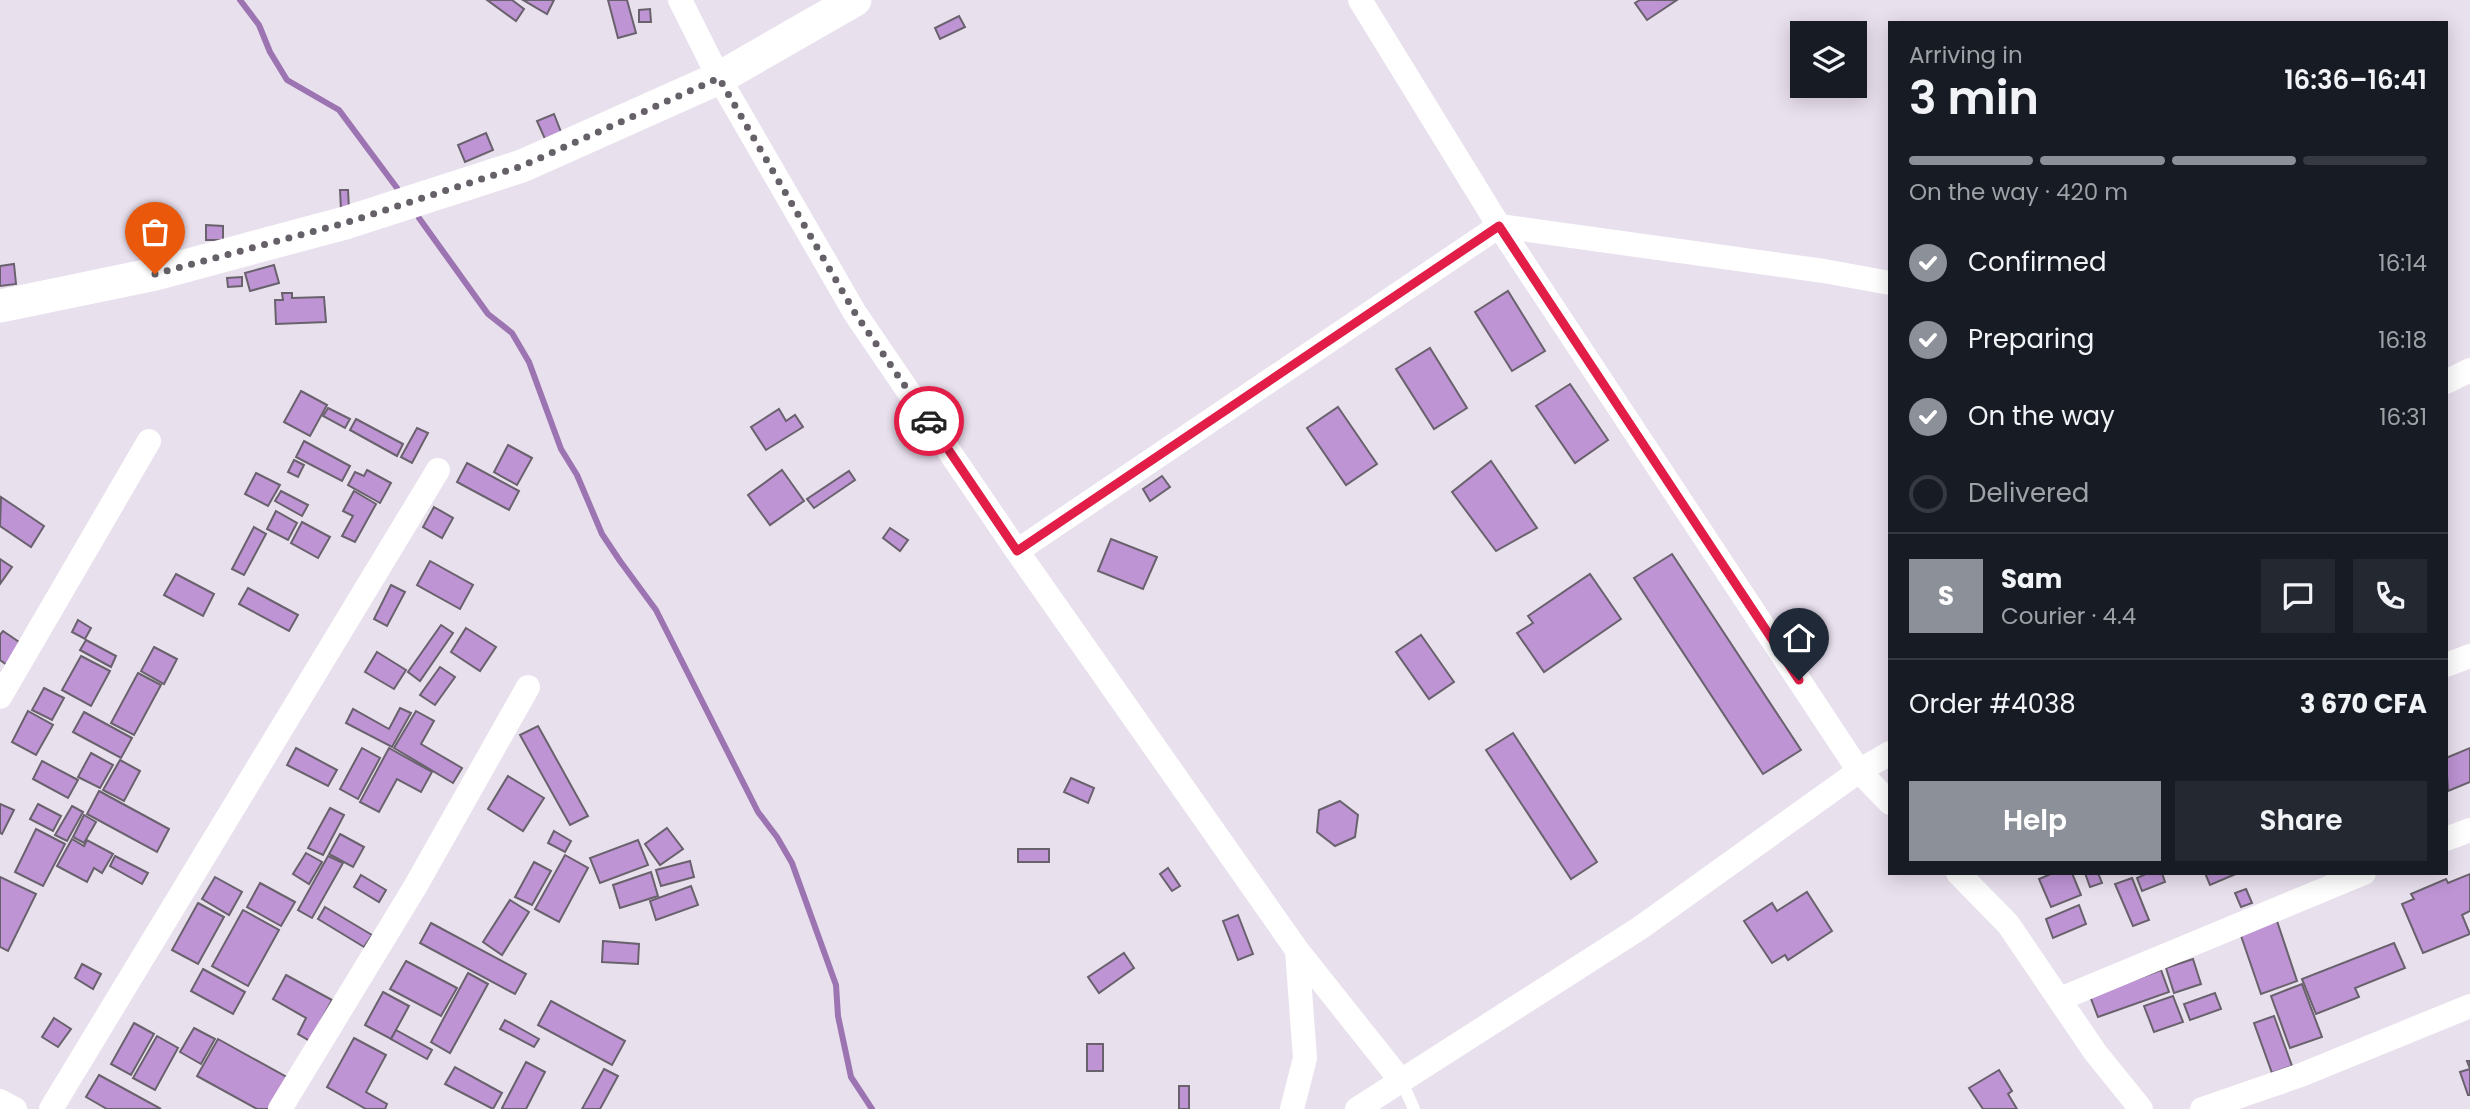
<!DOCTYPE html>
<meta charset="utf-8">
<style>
:root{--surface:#171b24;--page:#242831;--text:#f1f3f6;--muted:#9ea1a6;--line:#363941;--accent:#8c9099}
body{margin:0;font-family:Poppins,sans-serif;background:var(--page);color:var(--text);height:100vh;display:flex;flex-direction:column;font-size:26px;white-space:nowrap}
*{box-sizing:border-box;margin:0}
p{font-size:23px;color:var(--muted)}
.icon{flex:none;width:38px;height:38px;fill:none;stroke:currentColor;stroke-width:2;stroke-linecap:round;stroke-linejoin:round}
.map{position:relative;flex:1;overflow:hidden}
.details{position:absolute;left:1888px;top:21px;width:560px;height:854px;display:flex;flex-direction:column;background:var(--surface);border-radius:0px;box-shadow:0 4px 18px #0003}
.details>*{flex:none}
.buttons{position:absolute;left:1790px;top:21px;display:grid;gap:14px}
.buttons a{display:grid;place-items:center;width:77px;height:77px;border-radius:0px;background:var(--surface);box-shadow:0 4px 18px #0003;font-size:35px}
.pin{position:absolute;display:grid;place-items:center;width:60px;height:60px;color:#fff;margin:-72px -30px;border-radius:50% 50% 50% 0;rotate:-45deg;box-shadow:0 0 7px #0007}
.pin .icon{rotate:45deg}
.courier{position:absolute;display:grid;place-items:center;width:70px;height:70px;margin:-35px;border:5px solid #e11d48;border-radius:50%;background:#fff;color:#222;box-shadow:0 2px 9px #0007}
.overview em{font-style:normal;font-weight:600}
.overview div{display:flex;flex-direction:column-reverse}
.overview{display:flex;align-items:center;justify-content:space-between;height:119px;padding:0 21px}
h1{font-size:46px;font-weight:600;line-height:52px}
.bar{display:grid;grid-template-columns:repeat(4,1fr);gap:10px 7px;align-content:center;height:84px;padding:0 21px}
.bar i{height:9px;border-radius:5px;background:var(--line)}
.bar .on{background:var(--accent)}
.bar p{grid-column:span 4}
.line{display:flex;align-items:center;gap:18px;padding:0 21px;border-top:2px solid var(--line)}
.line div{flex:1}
.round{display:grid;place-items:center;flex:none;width:74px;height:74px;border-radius:0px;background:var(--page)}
ol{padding:0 21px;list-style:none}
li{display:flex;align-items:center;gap:21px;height:77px}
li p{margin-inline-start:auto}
li .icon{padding:7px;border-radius:50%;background:var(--accent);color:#fff;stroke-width:4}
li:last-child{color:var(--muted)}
li i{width:38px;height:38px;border:4px solid var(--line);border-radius:50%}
.cta{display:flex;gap:14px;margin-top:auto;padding:14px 21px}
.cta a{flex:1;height:80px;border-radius:0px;background:var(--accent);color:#fff;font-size:28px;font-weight:600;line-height:80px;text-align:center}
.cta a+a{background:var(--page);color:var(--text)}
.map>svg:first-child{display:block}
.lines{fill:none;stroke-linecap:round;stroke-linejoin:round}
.stream{stroke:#9c74b1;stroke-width:6}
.building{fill:#be94d4;stroke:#69626d;stroke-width:2}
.lane{stroke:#fff;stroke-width:12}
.street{stroke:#fff;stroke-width:24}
.secondary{stroke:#fff;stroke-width:33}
.done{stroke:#666169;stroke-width:7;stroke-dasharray:0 12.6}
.route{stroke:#e11d48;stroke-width:9}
</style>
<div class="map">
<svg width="2470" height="1109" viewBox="0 0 2470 1109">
<rect width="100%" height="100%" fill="#e9e0ee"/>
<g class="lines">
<g class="stream">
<polyline points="240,0 259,25 270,52 287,80 339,110 397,188"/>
<polyline points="419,218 488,314 512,333 529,362 561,449 577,475 602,534 620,561 656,610 758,812 777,837 792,863 836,985 838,1016 851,1077 872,1109"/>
</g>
</g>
<g class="building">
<polygon points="487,0 512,0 524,9 516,21"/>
<polygon points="523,0 554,0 547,14"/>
<polygon points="608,0 627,0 636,33 618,38"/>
<polygon points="1640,0 1677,0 1647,20 1635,3"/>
<polygon points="650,9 651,22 639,22 639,10"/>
<polygon points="959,16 965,27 940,39 935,28"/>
<polygon points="554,114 561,132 545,139 537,121"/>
<polygon points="486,133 493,150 465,162 458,145"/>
<polygon points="340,190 348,190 349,209 341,210"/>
<polygon points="206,225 223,226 223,240 206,240"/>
<polygon points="14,264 16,284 0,286 0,266"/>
<polygon points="274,265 279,283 250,291 245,273"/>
<polygon points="242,277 242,286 228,287 227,278"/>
<polygon points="1508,291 1545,351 1512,371 1475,312"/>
<polygon points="282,293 292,293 292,298 324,297 326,322 276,324 275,300 283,300"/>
<polygon points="1430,348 1467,408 1434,429 1396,369"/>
<polygon points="1570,384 1608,440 1575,463 1536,406"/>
<polygon points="301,391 327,405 310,436 284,422"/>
<polygon points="1338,407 1377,464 1346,485 1307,428"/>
<polygon points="328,408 350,419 345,428 323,416"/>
<polygon points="779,409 786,421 795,415 803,427 766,450 751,427"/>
<polygon points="356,419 403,444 397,456 350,430"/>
<polygon points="417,428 428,433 412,463 401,457"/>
<polygon points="304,441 350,466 342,481 296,457"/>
<polygon points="508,445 532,458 517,485 494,472"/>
<polygon points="294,460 304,465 298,477 288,472"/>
<polygon points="1491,461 1537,528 1496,551 1452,492"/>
<polygon points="467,463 519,491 509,510 457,482"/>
<polygon points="367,470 391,483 380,503 348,485 355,472 364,476"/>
<polygon points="782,470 804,501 770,525 748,495"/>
<polygon points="849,471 855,480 814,508 807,499"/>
<polygon points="256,473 280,485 268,506 245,494"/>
<polygon points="1162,476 1170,487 1150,501 1143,489"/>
<polygon points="281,491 308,505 302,516 275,501"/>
<polygon points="354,491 376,504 355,542 342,536 353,516 343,511"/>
<polygon points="1,497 44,526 31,547 0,526"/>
<polygon points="434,507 453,518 442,538 423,527"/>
<polygon points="276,511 297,523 288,540 267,529"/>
<polygon points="302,522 330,537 318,558 291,543"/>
<polygon points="254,527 266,534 244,575 232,569"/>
<polygon points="890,528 908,540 900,551 883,538"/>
<polygon points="1111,539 1157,557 1143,589 1098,571"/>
<polygon points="1672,554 1801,750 1763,774 1634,578"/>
<polygon points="0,559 12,567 0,584"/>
<polygon points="430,561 473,585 460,609 417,585"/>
<polygon points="176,574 214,594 203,616 164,595"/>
<polygon points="1590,574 1621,619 1544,672 1517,633 1533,623 1528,616"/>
<polygon points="391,585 405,592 387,626 374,619"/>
<polygon points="248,588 298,615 289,631 239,604"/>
<polygon points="78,620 91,628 85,639 72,632"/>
<polygon points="441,625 453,633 420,681 408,672"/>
<polygon points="466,628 496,647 480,671 451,652"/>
<polygon points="3,631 22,644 7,665 0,660 0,635"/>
<polygon points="1421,635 1454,682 1429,699 1396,652"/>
<polygon points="86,640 116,656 111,667 80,650"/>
<polygon points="154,647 177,659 164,684 141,671"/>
<polygon points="377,652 406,670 394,689 365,672"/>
<polygon points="81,656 110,671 91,706 62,690"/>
<polygon points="440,667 455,677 435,705 420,695"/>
<polygon points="138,673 161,685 134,735 111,723"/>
<polygon points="44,688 64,698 52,720 32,710"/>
<polygon points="400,708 411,713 392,747 346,723 353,709 389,729"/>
<polygon points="28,711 53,725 36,755 12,742"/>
<polygon points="416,711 434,721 421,744 462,768 453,783 394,748"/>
<polygon points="84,712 132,738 121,758 73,732"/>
<polygon points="538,726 588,816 570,825 520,735"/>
<polygon points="1513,733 1597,862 1571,879 1486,750"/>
<polygon points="296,748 337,770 328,786 287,765"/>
<polygon points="362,748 380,758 358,799 340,789"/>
<polygon points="389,748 432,772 421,792 397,779 379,812 360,802"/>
<polygon points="2470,748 2470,782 2448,791 2446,758"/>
<polygon points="91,753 113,765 100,788 78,777"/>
<polygon points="120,760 140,771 124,801 103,790"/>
<polygon points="42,761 78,780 68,798 33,779"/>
<polygon points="508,776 544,798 523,831 488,809"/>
<polygon points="1071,778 1094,788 1088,803 1064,792"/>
<polygon points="99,791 169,829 157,852 87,814"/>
<polygon points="1340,801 1358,815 1355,837 1335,846 1317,832 1319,810"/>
<polygon points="0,804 14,810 2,834 0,833"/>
<polygon points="38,804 61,816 53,831 30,819"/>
<polygon points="72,806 83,812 67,841 55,835"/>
<polygon points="330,808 344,815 323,855 308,848"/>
<polygon points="84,815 96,822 84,843 73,837"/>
<polygon points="667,828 683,849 660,865 645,844"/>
<polygon points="36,829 65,844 43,886 15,872"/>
<polygon points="554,831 571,841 565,852 548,843"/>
<polygon points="340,834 364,847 353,867 329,854"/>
<polygon points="72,839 84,846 87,840 113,854 102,873 94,868 87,882 57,866"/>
<polygon points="638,840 648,865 600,883 590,858"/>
<rect x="1018" y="849" width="31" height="13"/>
<polygon points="306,853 322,862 309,884 293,874"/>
<polygon points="565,855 588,868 559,922 535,909"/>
<polygon points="115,856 148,873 142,884 110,866"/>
<polygon points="328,856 343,863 312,918 298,910"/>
<polygon points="690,861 694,877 661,886 656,870"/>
<polygon points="534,862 551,871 532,905 515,897"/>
<polygon points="1168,868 1180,886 1172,891 1160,874"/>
<polygon points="651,872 658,896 620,908 613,885"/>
<polygon points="2053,873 2072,873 2081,895 2051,907 2039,879"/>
<polygon points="2085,873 2098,873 2102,883 2090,887"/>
<polygon points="2148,873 2162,873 2165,882 2142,891 2137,878"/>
<polygon points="2205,873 2238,873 2210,885"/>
<polygon points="2470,874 2470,911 2462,915 2470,934 2423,953 2402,904 2414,899 2411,894 2446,879 2448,883"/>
<polygon points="361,875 386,890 379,902 354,887"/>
<polygon points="0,877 36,894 8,951 0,947"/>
<polygon points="215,877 242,892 229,915 202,899"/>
<polygon points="2132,878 2149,920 2133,926 2115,884"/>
<polygon points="260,883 295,902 281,926 247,907"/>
<polygon points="691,886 698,905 656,920 650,901"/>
<polygon points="2246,889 2252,903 2241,907 2235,893"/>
<polygon points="1807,892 1832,931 1788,960 1785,955 1772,963 1744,921 1772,903 1777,911"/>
<polygon points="510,900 529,912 502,955 483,942"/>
<polygon points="198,903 224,917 198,964 172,950"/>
<polygon points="2079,905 2086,924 2053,938 2046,919"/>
<polygon points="325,907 372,935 364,947 318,919"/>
<polygon points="243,910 279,930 248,986 212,966"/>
<polygon points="1238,915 1253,954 1238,960 1223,921"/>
<polygon points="2277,921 2297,981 2261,994 2240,933"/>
<polygon points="431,923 526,974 515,994 420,943"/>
<polygon points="603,941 639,944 638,964 602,962"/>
<polygon points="2394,943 2405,968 2355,988 2359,997 2316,1014 2302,979"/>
<polygon points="1124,953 1134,968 1099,993 1088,977"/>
<polygon points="2193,959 2201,984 2174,993 2166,968"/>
<polygon points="406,961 457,988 441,1016 390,989"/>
<polygon points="82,964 101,974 93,989 75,978"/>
<polygon points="203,969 245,992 233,1014 191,991"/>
<polygon points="2161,970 2169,992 2098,1017 2090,996"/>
<polygon points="468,973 488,984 450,1053 431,1042"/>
<polygon points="286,975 332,1000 310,1041 298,1034 306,1018 273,999"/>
<polygon points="2302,984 2322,1037 2290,1048 2271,996"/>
<polygon points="383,992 409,1006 391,1039 365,1025"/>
<polygon points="2215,993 2221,1009 2190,1020 2184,1004"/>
<polygon points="2173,996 2183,1022 2154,1032 2144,1006"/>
<polygon points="551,1001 625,1041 612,1065 538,1025"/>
<polygon points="2274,1016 2292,1066 2272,1073 2254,1023"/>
<polygon points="54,1018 71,1029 58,1047 42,1037"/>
<polygon points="505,1020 539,1039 534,1047 500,1029"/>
<polygon points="134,1023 154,1034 131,1075 111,1064"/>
<polygon points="194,1028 215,1039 201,1064 180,1052"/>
<polygon points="396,1030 432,1050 427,1059 391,1039"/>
<polygon points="157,1036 178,1048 155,1090 133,1078"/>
<polygon points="354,1038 386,1055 366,1092 387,1104 385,1109 366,1109 327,1087"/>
<polygon points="218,1039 292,1080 276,1109 257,1109 197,1076"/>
<rect x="1087" y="1044" width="16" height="27"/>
<polygon points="2467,1061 2470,1061 2470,1095 2468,1095 2460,1072 2470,1069"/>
<polygon points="526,1062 545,1072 526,1109 504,1109 502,1108"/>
<polygon points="455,1067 502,1093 493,1109 445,1084"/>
<polygon points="604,1069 618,1076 600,1109 582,1109"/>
<polygon points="1999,1070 2012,1091 2008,1094 2017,1109 1983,1109 1969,1088"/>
<polygon points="99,1075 161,1109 107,1109 86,1097"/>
<rect x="1179" y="1086" width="10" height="23"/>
</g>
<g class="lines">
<polyline class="lane" points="1402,1082 1414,1109"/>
<g class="street">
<polyline points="680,0 719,78 855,313 1017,551 1297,950 1402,1082"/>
<polyline points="1360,0 1499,226 1859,771 1890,803"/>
<polyline points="2446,382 2470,370"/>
<polyline points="1017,551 1499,226 1824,271 1890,283"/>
<polyline points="2446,665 2470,656"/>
<polyline points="0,697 149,441"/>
<polyline points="2446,839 2470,830"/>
<polyline points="1958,873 2008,924 2095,1052 2141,1109"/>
<polyline points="2060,999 2364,873"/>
<polyline points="0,1101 15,1109"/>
<polyline points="51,1109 438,470"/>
<polyline points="280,1109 415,887 528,687"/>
<polyline points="1292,1109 1305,1058 1297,950"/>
<polyline points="1357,1109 1640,928 1859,771 1890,753"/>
<polyline points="2202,1109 2301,1075 2470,1006"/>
</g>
<polyline class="secondary" points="0,306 155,274 345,223 522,166 719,78 855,0"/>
</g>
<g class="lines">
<polyline class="done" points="155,274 345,223 522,166 719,78 855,313 929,421"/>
<polyline class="route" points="929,421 1017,551 1499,226 1799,680"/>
</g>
</svg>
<div class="buttons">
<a><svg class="icon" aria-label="layers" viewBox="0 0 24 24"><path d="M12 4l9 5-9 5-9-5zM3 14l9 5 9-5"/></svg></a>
</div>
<div class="pin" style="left:155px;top:274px;background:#ea580c"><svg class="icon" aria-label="bag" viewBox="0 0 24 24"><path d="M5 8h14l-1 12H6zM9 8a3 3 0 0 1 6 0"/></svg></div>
<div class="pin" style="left:1799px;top:680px;background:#1f2937"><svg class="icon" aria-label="home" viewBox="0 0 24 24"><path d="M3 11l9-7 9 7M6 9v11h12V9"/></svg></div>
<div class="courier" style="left:929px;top:421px"><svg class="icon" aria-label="car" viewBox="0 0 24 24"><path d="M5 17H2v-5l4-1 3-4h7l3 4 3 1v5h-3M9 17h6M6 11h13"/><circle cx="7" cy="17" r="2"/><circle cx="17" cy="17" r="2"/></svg></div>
<section class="details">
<div class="overview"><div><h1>3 min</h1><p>Arriving in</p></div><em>16:36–16:41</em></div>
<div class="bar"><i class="on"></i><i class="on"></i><i class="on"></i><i></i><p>On the way · 420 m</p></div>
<ol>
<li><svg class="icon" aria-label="check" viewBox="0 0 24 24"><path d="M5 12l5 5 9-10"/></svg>Confirmed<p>16:14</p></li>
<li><svg class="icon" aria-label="check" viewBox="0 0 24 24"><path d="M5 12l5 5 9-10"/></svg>Preparing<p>16:18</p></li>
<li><svg class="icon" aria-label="check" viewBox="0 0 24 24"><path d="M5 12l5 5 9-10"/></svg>On the way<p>16:31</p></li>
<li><i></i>Delivered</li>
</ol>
<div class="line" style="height:126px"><b class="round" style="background:var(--accent);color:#fff">S</b><div><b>Sam</b><p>Courier · 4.4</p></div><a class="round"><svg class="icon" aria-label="chat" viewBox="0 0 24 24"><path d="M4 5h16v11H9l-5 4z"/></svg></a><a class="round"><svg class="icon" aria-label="phone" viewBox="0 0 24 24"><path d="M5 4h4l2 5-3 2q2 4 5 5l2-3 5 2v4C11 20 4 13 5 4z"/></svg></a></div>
<div class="line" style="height:91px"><div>Order #4038</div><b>3 670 CFA</b></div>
<div class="cta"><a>Help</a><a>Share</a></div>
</section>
</div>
